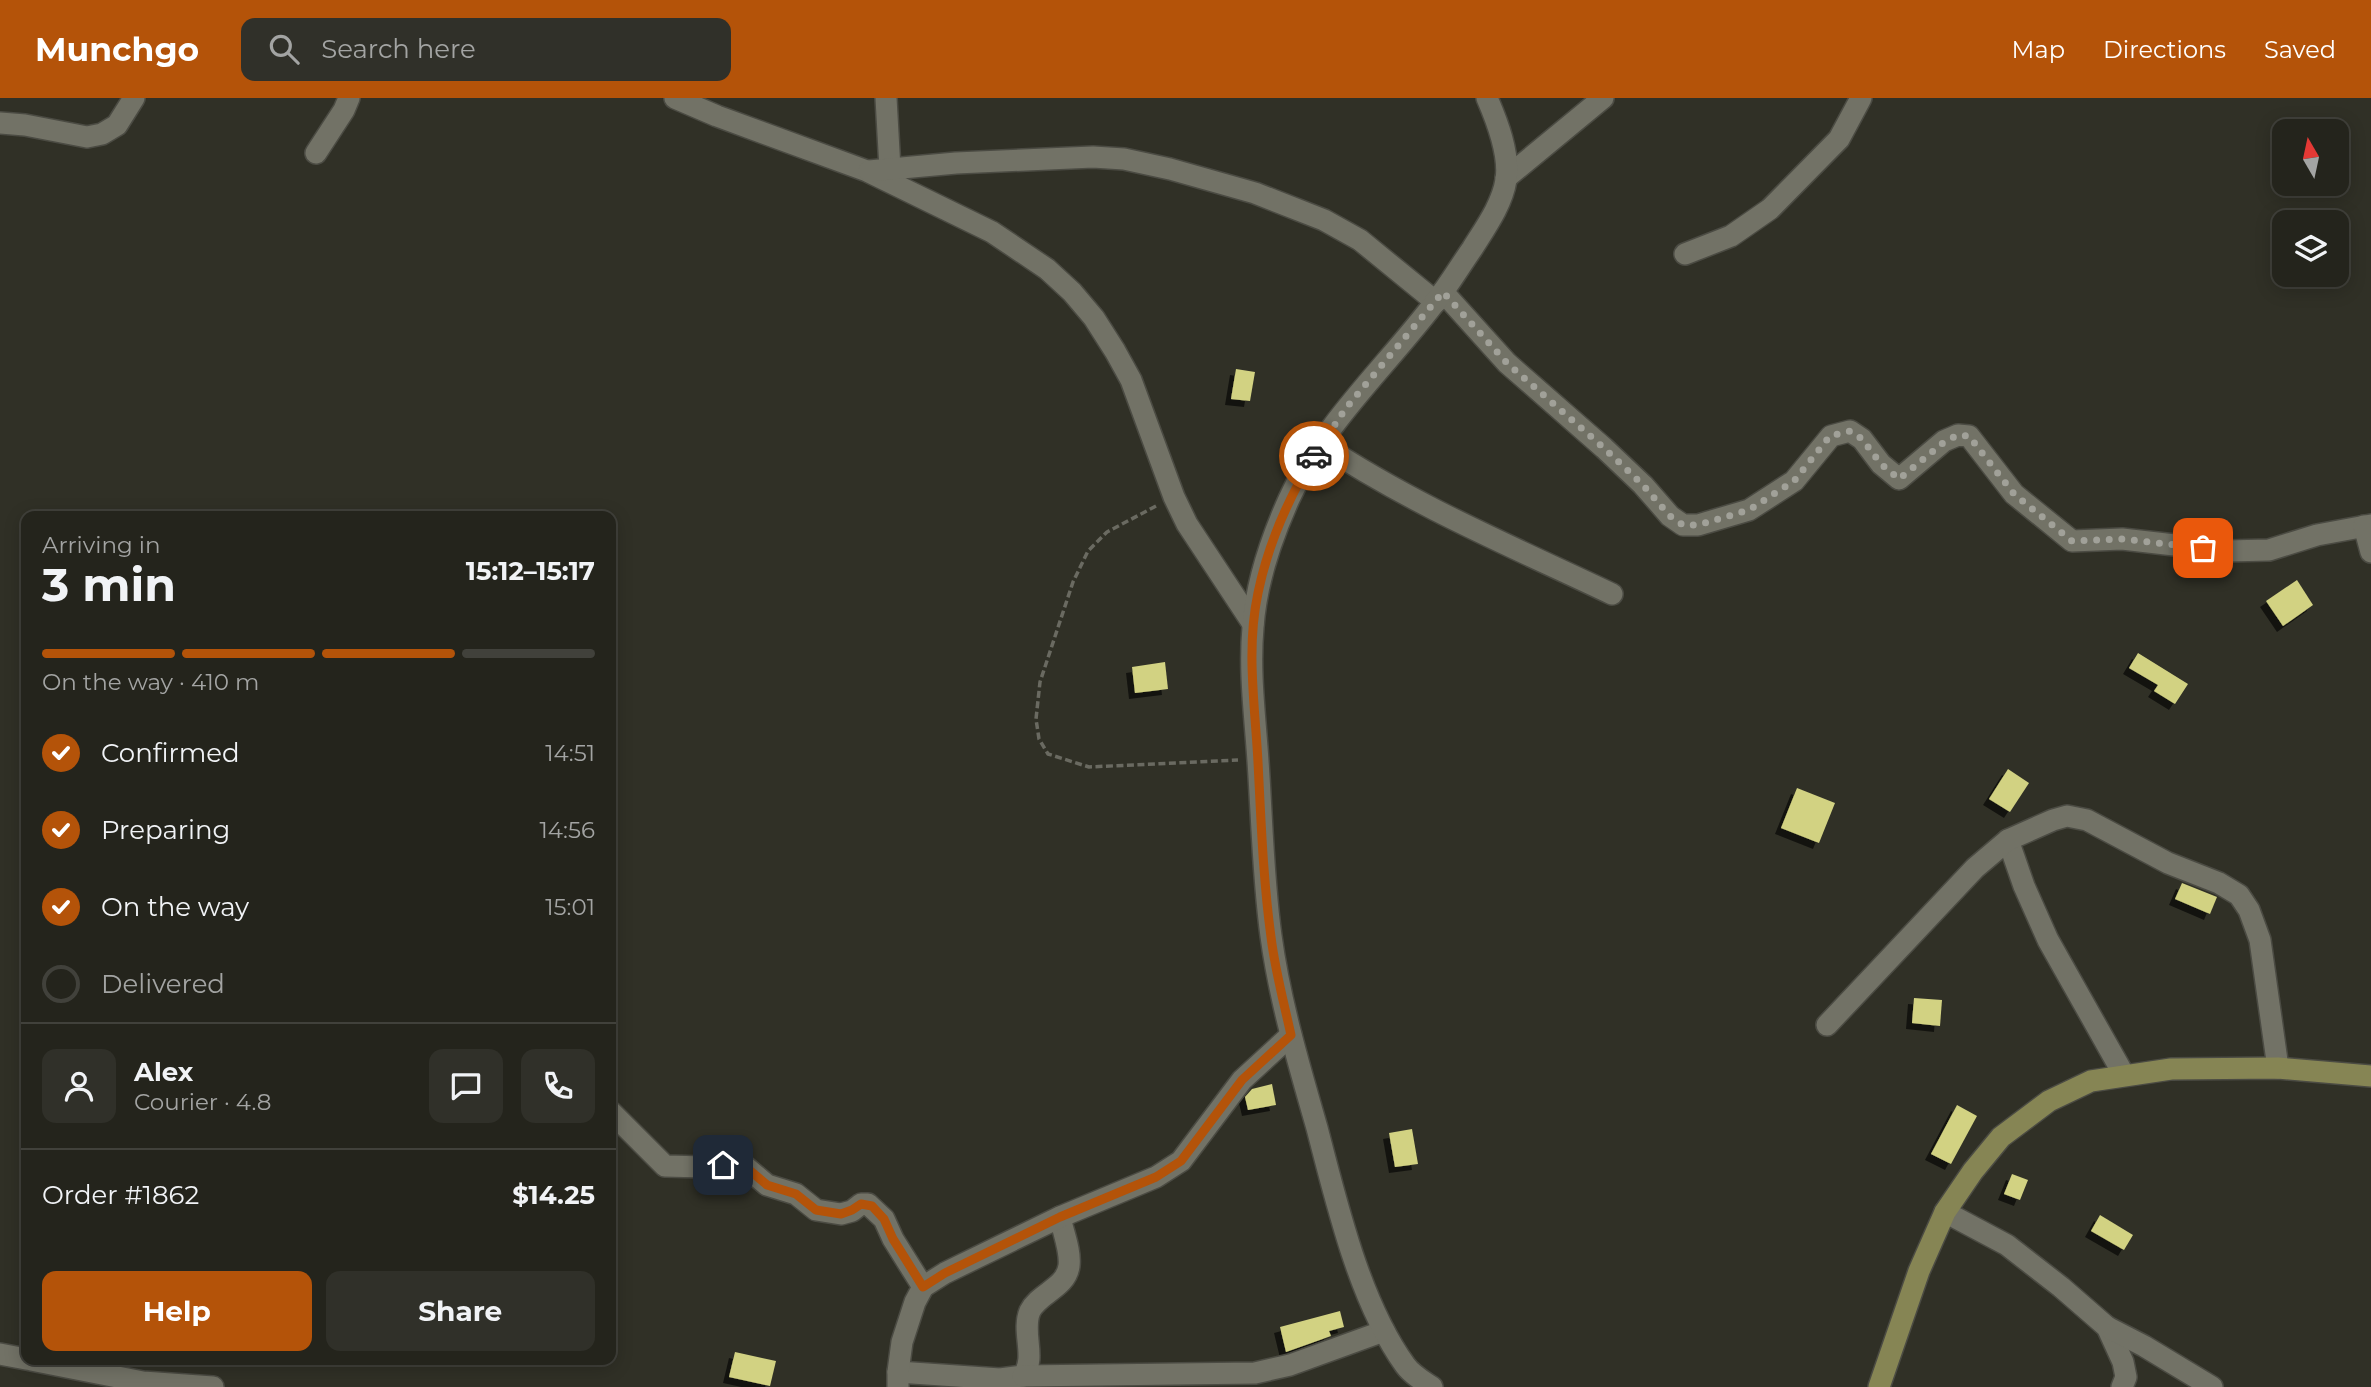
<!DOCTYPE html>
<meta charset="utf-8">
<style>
:root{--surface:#24241c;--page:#303029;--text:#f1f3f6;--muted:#a3a4a3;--line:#41413b;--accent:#b45309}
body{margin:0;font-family:Montserrat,sans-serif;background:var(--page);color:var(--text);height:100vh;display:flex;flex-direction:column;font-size:26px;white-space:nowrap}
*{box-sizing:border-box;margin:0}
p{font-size:23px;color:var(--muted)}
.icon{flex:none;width:38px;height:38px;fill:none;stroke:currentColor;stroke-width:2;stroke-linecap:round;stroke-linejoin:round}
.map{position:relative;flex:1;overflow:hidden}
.panel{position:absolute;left:21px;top:413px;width:595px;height:854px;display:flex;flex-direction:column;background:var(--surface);border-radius:14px;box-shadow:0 4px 18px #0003,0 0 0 2px var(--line)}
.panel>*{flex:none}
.needle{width:46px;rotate:351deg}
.fabs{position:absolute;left:2272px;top:21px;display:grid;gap:14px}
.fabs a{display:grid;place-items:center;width:77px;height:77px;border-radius:14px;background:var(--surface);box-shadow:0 4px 18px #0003,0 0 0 2px var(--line);font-size:35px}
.pin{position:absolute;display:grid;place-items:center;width:60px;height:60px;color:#fff;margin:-30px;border-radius:14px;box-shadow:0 4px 10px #0006}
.courier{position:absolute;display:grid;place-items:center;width:70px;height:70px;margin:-35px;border:5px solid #b45309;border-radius:50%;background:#fff;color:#222;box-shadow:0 2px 9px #0007}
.overview em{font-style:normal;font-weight:700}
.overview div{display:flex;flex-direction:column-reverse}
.overview{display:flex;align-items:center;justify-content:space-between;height:119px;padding:0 21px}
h1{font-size:46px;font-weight:700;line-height:52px}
.bar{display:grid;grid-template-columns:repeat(4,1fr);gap:10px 7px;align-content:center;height:84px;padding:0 21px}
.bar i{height:9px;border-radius:5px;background:var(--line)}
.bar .active{background:var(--accent)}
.bar p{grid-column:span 4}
.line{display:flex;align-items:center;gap:18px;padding:0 21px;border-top:2px solid var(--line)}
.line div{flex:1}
.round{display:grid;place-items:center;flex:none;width:74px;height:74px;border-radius:14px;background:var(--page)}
ol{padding:0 21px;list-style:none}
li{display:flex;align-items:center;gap:21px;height:77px}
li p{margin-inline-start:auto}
li .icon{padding:7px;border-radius:50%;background:var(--accent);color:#fff;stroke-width:4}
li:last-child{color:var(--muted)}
li i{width:38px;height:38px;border:4px solid var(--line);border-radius:50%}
.action{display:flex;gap:14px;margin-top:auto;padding:14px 21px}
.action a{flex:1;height:80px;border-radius:14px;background:var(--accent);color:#fff;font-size:28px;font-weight:700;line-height:80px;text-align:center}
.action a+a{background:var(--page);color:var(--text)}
header{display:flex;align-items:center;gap:42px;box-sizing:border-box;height:98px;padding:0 35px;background:var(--accent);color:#fff}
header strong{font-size:33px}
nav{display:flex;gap:38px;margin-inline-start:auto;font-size:24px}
.search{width:490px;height:63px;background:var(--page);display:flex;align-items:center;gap:18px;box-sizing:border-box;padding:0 24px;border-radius:14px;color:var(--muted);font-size:26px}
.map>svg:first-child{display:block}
.building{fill:#d2d282;filter:url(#shadow)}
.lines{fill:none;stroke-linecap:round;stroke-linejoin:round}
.minor-casing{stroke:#4b4b43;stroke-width:24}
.major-casing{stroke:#4b4b43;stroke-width:24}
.path{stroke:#6a6a61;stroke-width:3.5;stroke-dasharray:7 3.5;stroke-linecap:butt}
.minor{stroke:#727266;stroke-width:21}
.major{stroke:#868554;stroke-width:21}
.done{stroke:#a1a199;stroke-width:7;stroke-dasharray:0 12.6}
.route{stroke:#b45309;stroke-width:9}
</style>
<header>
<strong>Munchgo</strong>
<div class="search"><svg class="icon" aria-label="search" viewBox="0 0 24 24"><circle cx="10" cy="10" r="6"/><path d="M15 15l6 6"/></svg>Search here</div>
<nav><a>Map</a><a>Directions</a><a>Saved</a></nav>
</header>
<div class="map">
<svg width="2371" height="1289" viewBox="0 0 2371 1289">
<defs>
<filter id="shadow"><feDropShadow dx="-6" dy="6" stdDeviation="0" flood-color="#0009"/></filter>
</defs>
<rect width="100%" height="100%" fill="#303026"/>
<g class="building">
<polygon points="1236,271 1255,274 1250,303 1231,301"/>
<polygon points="2297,482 2313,507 2283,528 2266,503"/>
<polygon points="2138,555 2188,586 2175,606 2154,593 2158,587 2129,570"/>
<polygon points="1165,564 1168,591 1135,595 1132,569"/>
<polygon points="2008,671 2029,685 2010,714 1989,701"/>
<polygon points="1797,690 1835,705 1819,745 1781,730"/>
<polygon points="2182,785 2217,799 2210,816 2175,801"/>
<polygon points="1914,900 1942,902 1940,928 1912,925"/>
<polygon points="1272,986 1276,1007 1248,1012 1245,999 1252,991"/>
<polygon points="1957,1007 1977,1018 1951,1066 1931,1056"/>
<polygon points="1412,1031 1418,1066 1395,1069 1389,1035"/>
<polygon points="2012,1076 2028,1082 2020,1102 2004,1096"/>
<polygon points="2100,1117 2133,1137 2124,1152 2091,1133"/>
<polygon points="1340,1213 1344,1229 1329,1233 1331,1238 1286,1254 1280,1229"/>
<polygon points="735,1254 776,1263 770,1288 729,1279"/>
</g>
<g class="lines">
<g class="minor-casing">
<g id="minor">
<polyline points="675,0 717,18 867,73 992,134 1047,171 1072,194 1094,220 1115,253 1131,282 1174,399 1187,426 1253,526"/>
<polyline points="886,0 890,71"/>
<polyline points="0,25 25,27 87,39 102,36 117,27 134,0"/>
<polyline points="316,55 344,12 349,0"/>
<polyline points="869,73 956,65 1093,59 1124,61 1170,71 1255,95 1324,122 1360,142 1436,204"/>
<polyline points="1506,80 1603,0"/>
<polyline points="1685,156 1731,138 1770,111 1839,41 1861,0"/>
<polyline points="1443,194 1507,265 1604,350 1643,387 1670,418 1683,427 1698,427 1749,412 1794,383 1831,338 1850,333 1862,341 1881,366 1899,381 1944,343 1958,337 1969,338 2014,396 2072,443 2122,441 2227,453 2269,452 2317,437 2371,427"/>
<path d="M1321,346C1413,407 1513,449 1612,496"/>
<polyline points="2364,428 2371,454"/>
<polyline points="2008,742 2024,788 2048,842 2124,977"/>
<polyline points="1827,927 1975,770 2008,742 2053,722 2067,718 2087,722 2168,765 2219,785 2239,797 2249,812 2260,842 2278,970"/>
<polyline points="611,1014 665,1068 705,1069 741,1065 767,1087 796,1096 816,1112 841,1116 852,1113 861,1106 868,1106 884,1121 893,1141 923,1189"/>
<polyline points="1945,1114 2007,1147 2061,1189 2107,1229 2123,1264 2126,1279 2122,1289"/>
<polyline points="2107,1229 2144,1248 2212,1289"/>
<polyline points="0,1256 26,1261"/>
<polyline points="31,1262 143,1284 213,1289"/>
<path d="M898,1274L1000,1281L1023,1278C1037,1259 1021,1234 1030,1213C1039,1195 1066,1190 1069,1168C1071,1153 1063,1134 1060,1119"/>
<polyline points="1023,1278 1255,1275 1290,1267 1384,1233"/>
<polyline points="898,1289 898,1274 902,1244 915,1204 923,1189 945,1175 1060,1119 1156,1079 1181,1063 1242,982 1291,937"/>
<path d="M1432,1289C1423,1283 1412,1277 1405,1267C1359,1203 1337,1106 1317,1030C1299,967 1280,904 1271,838C1263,780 1262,721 1258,663C1255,618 1249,574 1253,529C1256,485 1271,441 1289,401C1323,325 1387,268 1436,203C1449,187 1460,168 1472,151C1485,130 1502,107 1506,82C1510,56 1497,23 1487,0"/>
</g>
</g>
<g class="major-casing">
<polyline id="major" points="1879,1289 1919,1173 1945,1114 1973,1073 2001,1039 2049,1003 2091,983 2171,971 2278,970 2371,978"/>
</g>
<polyline class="path" points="1156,408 1107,434 1088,453 1073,484 1040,584 1036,621 1039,641 1048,656 1089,669 1238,662"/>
<use href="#minor" class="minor"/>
<use href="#major" class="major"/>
</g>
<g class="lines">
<polyline class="done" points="1314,358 1346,310 1443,194 1507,265 1604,350 1643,387 1670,418 1683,427 1698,427 1749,412 1794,383 1830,338 1850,333 1862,341 1881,366 1899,381 1944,344 1958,337 1969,338 2014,396 2072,443 2122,441 2203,450"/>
<path class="route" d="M723,1067L741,1065L767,1087L796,1096L816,1112L841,1116L852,1112L861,1106L872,1108L884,1121L893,1141L923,1189L945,1175L1060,1119L1156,1079L1181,1063L1242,982L1291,937C1284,905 1275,872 1271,839C1263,780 1261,722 1258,664C1255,607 1246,551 1258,495C1268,446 1288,401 1314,358"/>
</g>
</svg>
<div class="fabs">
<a><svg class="needle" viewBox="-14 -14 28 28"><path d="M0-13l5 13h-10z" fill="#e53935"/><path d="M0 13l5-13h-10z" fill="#a3a4a3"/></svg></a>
<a><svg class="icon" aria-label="layers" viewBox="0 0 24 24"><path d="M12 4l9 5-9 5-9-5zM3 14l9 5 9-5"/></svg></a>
</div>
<div class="pin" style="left:2203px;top:450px;background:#ea580c"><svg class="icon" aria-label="bag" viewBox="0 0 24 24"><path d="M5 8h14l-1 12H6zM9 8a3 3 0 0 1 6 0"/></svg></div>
<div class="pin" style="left:723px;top:1067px;background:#1f2937"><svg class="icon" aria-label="home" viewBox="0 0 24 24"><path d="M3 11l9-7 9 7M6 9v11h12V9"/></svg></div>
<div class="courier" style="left:1314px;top:358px"><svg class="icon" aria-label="car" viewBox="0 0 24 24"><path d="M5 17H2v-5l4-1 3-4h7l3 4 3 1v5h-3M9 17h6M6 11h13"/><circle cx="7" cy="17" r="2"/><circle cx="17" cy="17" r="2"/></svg></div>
<section class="panel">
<div class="overview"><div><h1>3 min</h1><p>Arriving in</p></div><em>15:12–15:17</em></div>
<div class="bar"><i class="active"></i><i class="active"></i><i class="active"></i><i></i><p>On the way · 410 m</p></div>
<ol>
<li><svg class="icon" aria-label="check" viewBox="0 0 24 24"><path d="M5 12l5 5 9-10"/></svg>Confirmed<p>14:51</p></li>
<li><svg class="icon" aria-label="check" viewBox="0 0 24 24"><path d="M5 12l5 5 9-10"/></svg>Preparing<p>14:56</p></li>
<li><svg class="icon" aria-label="check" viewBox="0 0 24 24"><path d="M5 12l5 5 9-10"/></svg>On the way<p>15:01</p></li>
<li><i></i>Delivered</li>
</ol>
<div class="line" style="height:126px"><a class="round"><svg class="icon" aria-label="person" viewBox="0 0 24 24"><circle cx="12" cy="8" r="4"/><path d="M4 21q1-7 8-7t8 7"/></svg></a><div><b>Alex</b><p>Courier · 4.8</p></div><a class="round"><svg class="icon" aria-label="chat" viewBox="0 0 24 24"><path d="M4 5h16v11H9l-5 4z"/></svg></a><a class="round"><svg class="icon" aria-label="phone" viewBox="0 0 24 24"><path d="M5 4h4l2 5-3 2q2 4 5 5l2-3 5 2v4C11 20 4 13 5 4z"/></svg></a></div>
<div class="line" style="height:91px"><div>Order #1862</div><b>$14.25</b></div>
<div class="action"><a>Help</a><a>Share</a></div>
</section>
</div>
